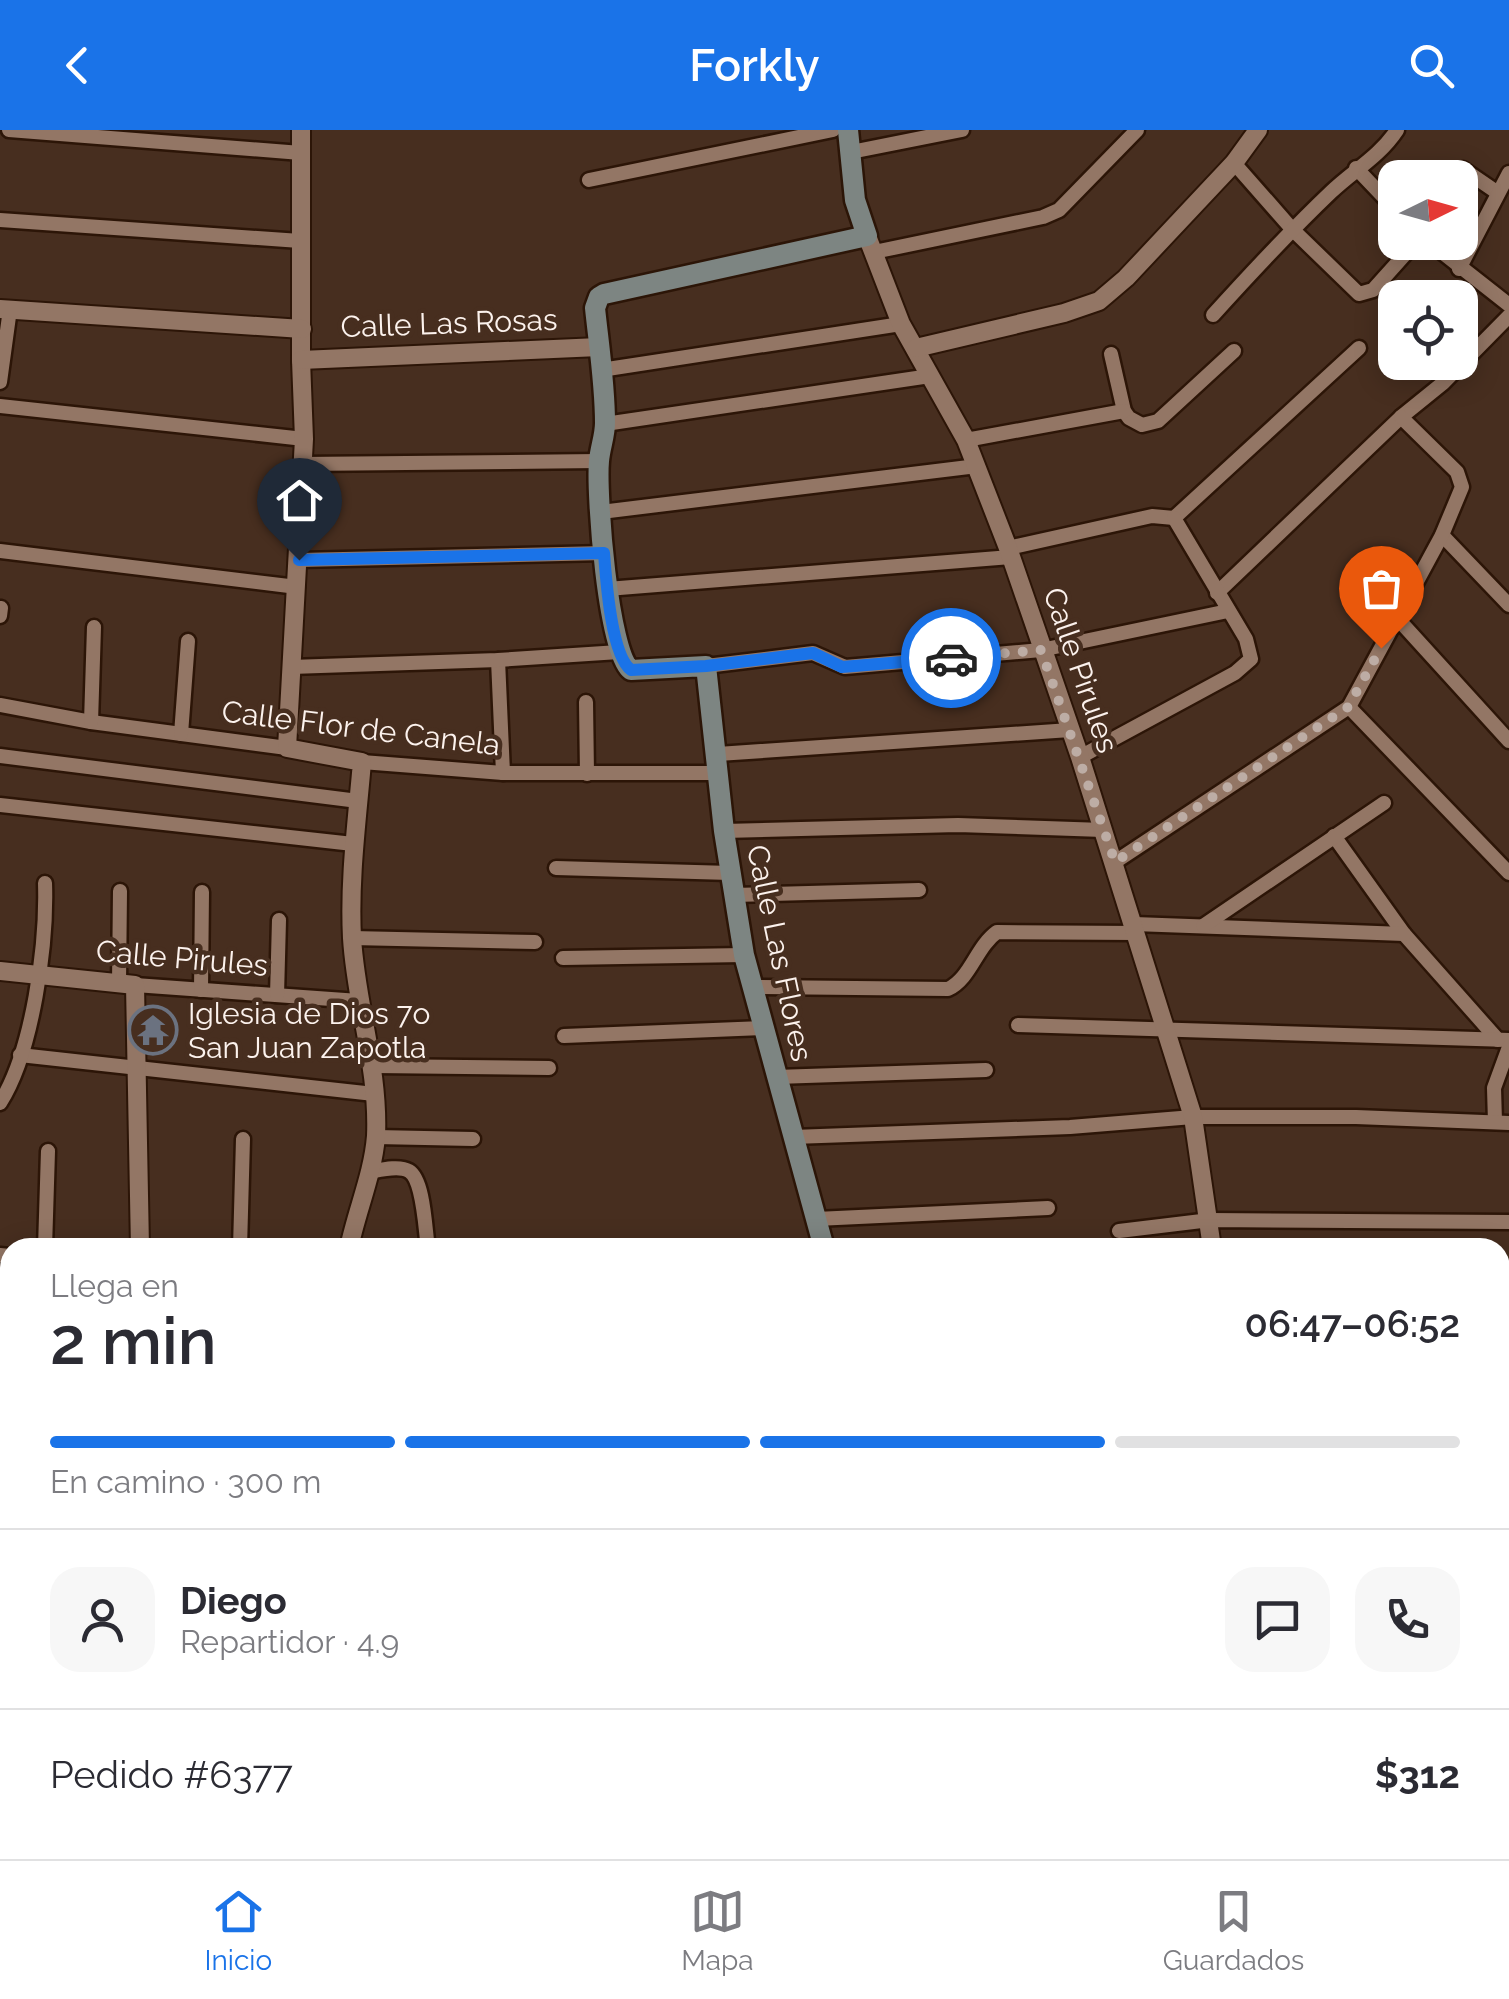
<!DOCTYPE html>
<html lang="es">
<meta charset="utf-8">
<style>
:root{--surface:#fff;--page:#f7f7f7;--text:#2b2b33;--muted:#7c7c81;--line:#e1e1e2;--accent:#1a73e8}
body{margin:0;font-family:Raleway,sans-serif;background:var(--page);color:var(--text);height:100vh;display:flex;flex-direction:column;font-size:38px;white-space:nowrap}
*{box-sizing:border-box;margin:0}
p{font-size:32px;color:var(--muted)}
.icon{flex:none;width:55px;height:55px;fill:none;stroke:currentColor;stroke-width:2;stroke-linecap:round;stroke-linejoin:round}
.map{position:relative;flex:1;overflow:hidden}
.sheet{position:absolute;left:0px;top:1108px;width:1510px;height:622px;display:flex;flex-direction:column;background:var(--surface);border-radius:30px 30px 0 0;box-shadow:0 5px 25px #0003}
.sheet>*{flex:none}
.needle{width:65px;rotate:85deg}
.controls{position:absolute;left:1378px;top:30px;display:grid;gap:20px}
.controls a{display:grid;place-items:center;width:100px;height:100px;border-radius:20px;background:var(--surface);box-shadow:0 5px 25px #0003;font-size:50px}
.pin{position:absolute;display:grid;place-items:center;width:85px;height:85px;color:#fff;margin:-102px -42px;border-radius:50% 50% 50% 0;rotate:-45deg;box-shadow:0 0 10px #0007}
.pin .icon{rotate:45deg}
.courier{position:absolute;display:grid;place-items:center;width:100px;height:100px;margin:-50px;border:8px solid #1a73e8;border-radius:50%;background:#fff;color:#222;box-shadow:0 2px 12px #0007}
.summary em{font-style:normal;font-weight:600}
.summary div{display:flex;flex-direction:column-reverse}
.summary{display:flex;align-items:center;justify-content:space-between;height:170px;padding:0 50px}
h1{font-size:65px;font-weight:600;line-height:75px}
.bar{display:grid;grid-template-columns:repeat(4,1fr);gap:15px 10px;align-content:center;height:120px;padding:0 50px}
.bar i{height:12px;border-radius:8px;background:var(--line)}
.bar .selected{background:var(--accent)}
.bar p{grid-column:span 4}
.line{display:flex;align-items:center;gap:25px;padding:0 50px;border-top:2px solid var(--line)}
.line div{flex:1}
.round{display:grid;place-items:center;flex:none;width:105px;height:105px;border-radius:30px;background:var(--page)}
header{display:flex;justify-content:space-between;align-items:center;height:130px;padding:0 50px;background:var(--accent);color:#fff;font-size:45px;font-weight:600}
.dock{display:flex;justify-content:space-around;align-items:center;height:140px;border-top:2px solid var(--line);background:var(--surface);font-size:28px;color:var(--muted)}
.dock a{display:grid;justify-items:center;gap:5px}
.dock .selected{color:var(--accent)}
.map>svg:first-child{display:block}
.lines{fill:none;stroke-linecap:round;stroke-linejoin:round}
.minor-casing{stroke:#2c1507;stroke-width:19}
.tertiary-casing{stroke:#2c1507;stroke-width:22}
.secondary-casing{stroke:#2c1507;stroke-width:25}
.minor{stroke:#937665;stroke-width:14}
.tertiary{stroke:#937665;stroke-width:18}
.secondary{stroke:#7d8582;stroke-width:20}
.done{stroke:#bdada5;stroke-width:10;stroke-dasharray:0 18}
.route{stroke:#1a73e8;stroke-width:12}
.labels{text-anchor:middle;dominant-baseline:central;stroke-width:9;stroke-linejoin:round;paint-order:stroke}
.street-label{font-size:30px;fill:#fcf2ed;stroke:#472e1f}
.poi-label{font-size:30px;fill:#fcf2ed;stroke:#472e1f;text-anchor:start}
</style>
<header><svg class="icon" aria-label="back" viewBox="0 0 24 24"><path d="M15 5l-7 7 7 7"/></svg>Forkly<svg class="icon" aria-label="search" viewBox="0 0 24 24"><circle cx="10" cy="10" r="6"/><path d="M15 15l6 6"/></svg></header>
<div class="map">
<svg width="1509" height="1729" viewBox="0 0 1509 1729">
<rect width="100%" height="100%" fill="#472e1f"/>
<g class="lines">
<g class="minor-casing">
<g id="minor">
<polyline points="9,0 301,23"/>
<polyline points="851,22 962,0"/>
<polyline points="1234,33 1292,99 1359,164 1373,160 1416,112"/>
<polyline points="1356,38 1395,79"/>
<polyline points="1463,39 1498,63"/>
<polyline points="589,50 833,0"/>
<polyline points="0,90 300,111"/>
<polyline points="1429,112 1509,175"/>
<polyline points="874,122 1043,87 1059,80 1137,0"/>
<polyline points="1459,139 1509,43"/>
<path d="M1213,185C1251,143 1289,102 1331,62C1354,40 1379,27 1397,0"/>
<polyline points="1111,224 1124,281 1129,288 1142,295 1158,291 1234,221"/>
<polyline points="601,240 901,194"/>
<polyline points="0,252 10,179"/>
<polyline points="0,276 304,309"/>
<polyline points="605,294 930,246"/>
<polyline points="966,310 1124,281"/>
<polyline points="303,334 599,331"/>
<polyline points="601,382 977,336"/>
<polyline points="1174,388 1359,218"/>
<polyline points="1442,405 1509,475"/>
<polyline points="1008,418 1152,386 1174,388"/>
<polyline points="0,421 297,457"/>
<polyline points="299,430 604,423"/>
<polyline points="607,459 1011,427"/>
<polyline points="1217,463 1401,287 1443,253 1509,186"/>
<polyline points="0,486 1,478"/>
<polyline points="1398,489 1509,611"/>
<polyline points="498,530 503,643"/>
<polyline points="706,536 813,523 845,537 1041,520 1228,481"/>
<polyline points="291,537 498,530 619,522"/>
<polyline points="586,572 587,644"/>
<polyline points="0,575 91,592 287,618"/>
<polyline points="1349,577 1509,743"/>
<polyline points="91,592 94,497"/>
<polyline points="181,604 188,511"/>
<polyline points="718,624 1070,600"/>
<polyline points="0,626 358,671"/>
<polyline points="1080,627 1235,543 1251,529 1246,509 1174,388"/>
<polyline points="362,632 503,643 719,643"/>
<polyline points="0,675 353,714"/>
<polyline points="724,701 958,695 1103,700"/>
<polyline points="1334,706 1404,804 1498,910"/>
<polyline points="1115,732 1349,577 1442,405 1462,357 1457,342 1401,287"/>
<polyline points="556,738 730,743"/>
<polyline points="733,765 919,760"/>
<polyline points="1134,794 1404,804"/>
<polyline points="1203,796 1384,673"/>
<polyline points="352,808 535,812"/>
<polyline points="563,828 744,825"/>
<polyline points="119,853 120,761"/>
<polyline points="135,855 359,871"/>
<path d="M754,857L948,859C971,848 976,817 997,802L1137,803"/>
<polyline points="201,860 202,762"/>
<polyline points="277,865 279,790"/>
<polyline points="1018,895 1509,910"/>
<polyline points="564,906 763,898"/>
<polyline points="20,925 374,964"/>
<polyline points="374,936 549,938"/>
<polyline points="776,947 986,940"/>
<path d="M0,973C33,921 47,814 45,753"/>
<polyline points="1495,992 1494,958 1509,917"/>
<polyline points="376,1007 473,1009"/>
<polyline points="793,1007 1070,997 1193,987 1356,987 1509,993"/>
<path d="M369,1042C380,1040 399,1035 409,1041C424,1050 425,1100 428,1118"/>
<polyline points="816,1089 1048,1078"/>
<polyline points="1119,1101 1210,1090 1509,1092"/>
<polyline points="45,1118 48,1021"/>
<polyline points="240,1118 243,1009"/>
<polyline points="0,1125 10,1126"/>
<polyline points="1500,1191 1509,1191"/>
<polyline points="0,1203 10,1204"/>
<polyline points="1500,1290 1509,1290"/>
<polyline points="1500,1381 1509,1381"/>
<polyline points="0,1476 10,1482"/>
<polyline points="696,1720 696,1729"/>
<polyline points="254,1729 257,1720"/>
<polyline points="604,1729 604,1720"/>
</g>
</g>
<g class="tertiary-casing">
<g id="tertiary">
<path d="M301,0V230L304,309L287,618L362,632C357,691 349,749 352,808C356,875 379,938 376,1006C373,1044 357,1080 349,1118"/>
<polyline points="867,106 901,194 966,310 1008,418 1080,627 1193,987 1212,1118"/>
<polyline points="0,179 302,199"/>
<polyline points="916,218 1064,183 1099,171 1126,148 1234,33 1258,0"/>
<polyline points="301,230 599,217"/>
<polyline points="0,841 135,855 140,1118"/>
<polyline points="329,1720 340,1729"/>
<polyline points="1291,1720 1291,1729"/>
</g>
</g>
<g class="secondary-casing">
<g id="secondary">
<path d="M824,1118L744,825L724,701L706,536L631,540C608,524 596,363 599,331C600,318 605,306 605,293C605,255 599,216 595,178L599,167L604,164L867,106L855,70L848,0"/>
<polyline points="992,1720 996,1729"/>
</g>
</g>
<use href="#minor" class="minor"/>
<use href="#tertiary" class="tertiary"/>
<use href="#secondary" class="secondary"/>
</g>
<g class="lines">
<polyline class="done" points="951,528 1041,520 1115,732 1348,577 1381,518"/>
<path class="route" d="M299,430L604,423C606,449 611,525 631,540L706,536L813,523L842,537L951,528"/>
</g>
<defs>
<g id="temple-ring" transform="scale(2.5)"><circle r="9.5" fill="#472e1f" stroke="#6b7280" stroke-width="1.5"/><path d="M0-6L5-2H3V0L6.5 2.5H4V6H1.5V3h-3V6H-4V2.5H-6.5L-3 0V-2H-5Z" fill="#6b7280"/></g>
</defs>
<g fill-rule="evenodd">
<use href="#temple-ring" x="153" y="900"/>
</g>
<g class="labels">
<g class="street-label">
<text transform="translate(449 193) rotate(-2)">Calle Las Rosas</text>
<text transform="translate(1081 540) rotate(71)">Calle Pirules</text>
<text transform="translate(361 598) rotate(7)">Calle Flor de Canela</text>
<text transform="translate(780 823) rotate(78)">Calle Las Flores</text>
<text transform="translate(182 828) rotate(5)">Calle Pirules</text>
</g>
<g class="poi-label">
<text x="188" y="883">Iglesia de Dios 7o<tspan x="188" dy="34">San Juan Zapotla</tspan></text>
</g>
</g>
</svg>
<div class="controls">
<a><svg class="needle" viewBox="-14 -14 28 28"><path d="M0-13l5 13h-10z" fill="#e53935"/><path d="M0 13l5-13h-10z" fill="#7c7c81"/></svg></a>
<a><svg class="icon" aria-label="locate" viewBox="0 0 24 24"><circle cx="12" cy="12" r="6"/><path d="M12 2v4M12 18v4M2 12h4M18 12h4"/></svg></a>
</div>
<div class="pin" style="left:1381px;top:518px;background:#ea580c"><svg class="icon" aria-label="bag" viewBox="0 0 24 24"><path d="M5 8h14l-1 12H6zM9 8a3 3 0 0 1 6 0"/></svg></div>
<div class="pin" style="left:299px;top:430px;background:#1f2937"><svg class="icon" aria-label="home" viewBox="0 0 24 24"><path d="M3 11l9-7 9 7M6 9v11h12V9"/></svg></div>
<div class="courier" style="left:951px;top:528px"><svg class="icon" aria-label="car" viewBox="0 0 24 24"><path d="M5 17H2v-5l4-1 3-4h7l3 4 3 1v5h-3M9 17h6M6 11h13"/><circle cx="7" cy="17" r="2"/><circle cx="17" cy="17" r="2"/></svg></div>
<section class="sheet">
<div class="summary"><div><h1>2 min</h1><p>Llega en</p></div><em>06:47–06:52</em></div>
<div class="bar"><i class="selected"></i><i class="selected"></i><i class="selected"></i><i></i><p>En camino · 300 m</p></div>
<div class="line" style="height:180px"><a class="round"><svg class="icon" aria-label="person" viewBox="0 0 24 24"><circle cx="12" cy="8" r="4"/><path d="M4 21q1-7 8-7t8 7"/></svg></a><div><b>Diego</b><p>Repartidor · 4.9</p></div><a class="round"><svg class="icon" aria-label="chat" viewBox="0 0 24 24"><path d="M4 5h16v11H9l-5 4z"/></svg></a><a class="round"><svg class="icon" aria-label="phone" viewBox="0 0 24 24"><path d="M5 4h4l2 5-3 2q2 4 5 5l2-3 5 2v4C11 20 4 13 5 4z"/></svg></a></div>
<div class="line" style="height:130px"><div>Pedido #6377</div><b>$312</b></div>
</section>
</div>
<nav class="dock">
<a class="selected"><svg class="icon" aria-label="home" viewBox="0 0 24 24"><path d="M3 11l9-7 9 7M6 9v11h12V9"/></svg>Inicio</a>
<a><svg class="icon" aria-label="map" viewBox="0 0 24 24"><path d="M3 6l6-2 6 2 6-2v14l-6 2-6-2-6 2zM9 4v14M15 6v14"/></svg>Mapa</a>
<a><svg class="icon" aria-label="saved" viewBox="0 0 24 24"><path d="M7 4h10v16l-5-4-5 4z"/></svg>Guardados</a>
</nav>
